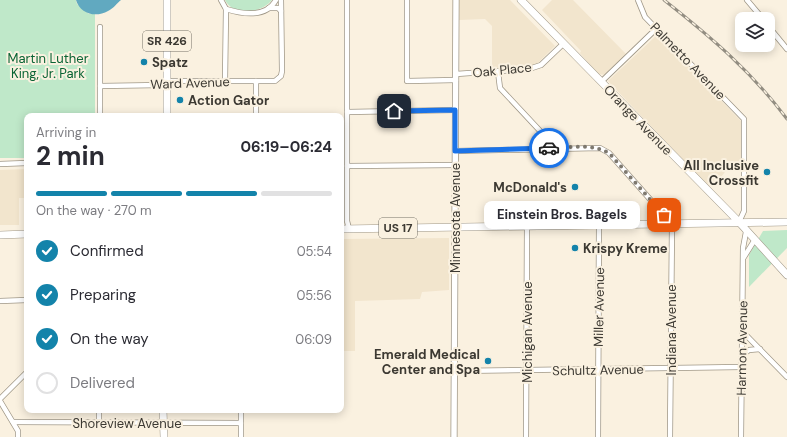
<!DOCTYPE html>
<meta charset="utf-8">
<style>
:root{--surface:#fff;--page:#f2f2f3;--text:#2b2b33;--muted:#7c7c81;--line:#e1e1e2;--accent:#1383aa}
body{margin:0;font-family:"DM Sans",sans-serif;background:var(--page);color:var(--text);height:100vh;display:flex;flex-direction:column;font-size:15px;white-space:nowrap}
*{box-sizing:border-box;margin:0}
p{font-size:13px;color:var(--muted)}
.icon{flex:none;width:22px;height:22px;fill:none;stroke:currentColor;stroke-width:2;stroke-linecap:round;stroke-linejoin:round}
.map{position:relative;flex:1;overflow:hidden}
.side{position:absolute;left:24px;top:113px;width:320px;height:300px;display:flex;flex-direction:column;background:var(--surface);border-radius:8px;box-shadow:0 2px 10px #0003}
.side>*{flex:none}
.tools{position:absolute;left:735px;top:12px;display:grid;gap:8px}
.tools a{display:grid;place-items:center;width:40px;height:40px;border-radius:8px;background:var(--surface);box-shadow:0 2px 10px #0003;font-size:20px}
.pin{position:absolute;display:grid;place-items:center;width:34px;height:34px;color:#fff;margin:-17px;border-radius:8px;box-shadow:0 2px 6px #0006}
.courier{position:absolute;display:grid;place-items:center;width:40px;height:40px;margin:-20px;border:3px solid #1a73e8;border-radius:50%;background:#fff;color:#222;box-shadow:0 1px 5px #0007}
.bubble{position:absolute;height:28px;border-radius:8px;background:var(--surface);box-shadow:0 2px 10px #0003;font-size:13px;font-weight:700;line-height:28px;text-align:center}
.overview em{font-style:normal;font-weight:700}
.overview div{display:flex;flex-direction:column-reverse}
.overview{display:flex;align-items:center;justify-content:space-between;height:68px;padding:0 12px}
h1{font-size:26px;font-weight:700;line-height:30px}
.bar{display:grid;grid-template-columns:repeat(4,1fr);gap:6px 4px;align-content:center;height:48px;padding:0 12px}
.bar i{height:5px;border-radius:3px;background:var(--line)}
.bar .selected{background:var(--accent)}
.bar p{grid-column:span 4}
ol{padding:0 12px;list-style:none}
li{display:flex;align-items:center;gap:12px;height:44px}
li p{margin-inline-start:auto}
li .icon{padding:4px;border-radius:50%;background:var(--accent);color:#fff;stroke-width:4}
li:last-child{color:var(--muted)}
li i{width:22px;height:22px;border:2px solid var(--line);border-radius:50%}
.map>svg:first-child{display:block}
.built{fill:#f2e5cd}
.green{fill:#bfe8c9}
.water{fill:#61a9c0}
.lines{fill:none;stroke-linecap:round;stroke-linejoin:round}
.minor-casing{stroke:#9f9787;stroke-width:6}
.tertiary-casing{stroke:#9f9787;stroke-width:7}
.primary-casing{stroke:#9f9787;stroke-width:8}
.minor{stroke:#fff;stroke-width:4.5}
.tertiary{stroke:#fff;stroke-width:5.5}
.primary{stroke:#fff;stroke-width:7}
.rail-casing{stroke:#938e82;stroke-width:3}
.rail{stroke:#faf1e0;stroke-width:1.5;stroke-dasharray:4.5;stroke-linecap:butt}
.done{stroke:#7e796f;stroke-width:4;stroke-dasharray:0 7.2}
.route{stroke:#1a73e8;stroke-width:5}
.poi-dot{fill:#1383aa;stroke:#faf1e0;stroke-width:1.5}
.labels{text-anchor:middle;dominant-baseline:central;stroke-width:4;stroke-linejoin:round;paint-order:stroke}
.shield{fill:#faf1e0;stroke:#757066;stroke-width:1}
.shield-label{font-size:12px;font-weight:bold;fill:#3c3932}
.park-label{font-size:13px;fill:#0a6434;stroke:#faf1e0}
.street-label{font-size:13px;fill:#3c3932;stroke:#faf1e0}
.poi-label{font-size:13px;font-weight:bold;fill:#3c3932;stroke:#faf1e0;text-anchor:start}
</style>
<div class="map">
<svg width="787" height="437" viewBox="0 0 787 437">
<rect width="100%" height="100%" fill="#faf1e0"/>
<g class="built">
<polygon points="459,0 510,0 555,46 537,64 531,67 492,69 492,26 485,19 459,20"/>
<polygon points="552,0 573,0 626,54 606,75 598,74 580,53 581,51 542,10"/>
<polygon points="657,35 741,121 741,169 732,163 721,177 719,175 709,187 608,81"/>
<polygon points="27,169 27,198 19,198 19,225 0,225 0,170"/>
<polygon points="449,238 449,290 422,292 420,299 355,301 355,351 341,351 341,239"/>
</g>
<g class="green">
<polygon points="0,0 76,0 77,4 89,14 95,14 95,116 27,116 27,158 0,158"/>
<path d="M225,0H272C262,13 233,17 225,0Z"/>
<polygon points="787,230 787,248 749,287 749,255 763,231"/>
</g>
<path class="water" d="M76,0H121C117,3 113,9 108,11C96,18 80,14 76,0Z"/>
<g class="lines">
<g class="minor-casing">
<g id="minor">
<polyline points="221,0 226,9 225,81"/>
<polyline points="347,0 347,221 349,229"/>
<polyline points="407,0 407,81 456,80"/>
<polyline points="638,0 645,17 744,119 744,211 739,222"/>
<polyline points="747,0 763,19"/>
<polyline points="269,8 278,8 281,11"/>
<path d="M226,9C242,14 266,18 276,0"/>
<polyline points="768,26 787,49"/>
<polyline points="498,72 500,88 556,148"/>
<polyline points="456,74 529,69 541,65 563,44"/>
<polyline points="601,82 656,29"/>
<polyline points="100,86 162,85 172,81 275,81 281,76 282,71 281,0"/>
<polyline points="347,112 455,110"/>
<polyline points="100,116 100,27"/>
<polyline points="256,116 256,81"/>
<polyline points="455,151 600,148 609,153 672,224 670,437"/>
<polyline points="0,164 27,163"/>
<polyline points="347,166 455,165"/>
<polyline points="744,257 754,241"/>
<polyline points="0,301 27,300"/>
<polyline points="742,331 787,377"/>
<polyline points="742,355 749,350 760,349"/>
<polyline points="454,371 742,367"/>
<polyline points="0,399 27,372"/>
<polyline points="0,401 18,431 18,437"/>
<polyline points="13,422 241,423"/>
<polyline points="99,423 99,410"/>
<polyline points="241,437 241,410"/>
<polyline points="526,437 527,226"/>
<polyline points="598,437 599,225"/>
<polyline points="741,437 743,248 746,232"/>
</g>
</g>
<g class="tertiary-casing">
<polyline id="tertiary" points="454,437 456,0"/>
</g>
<g class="primary-casing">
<g id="primary">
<polyline points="521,0 739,222 787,275"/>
<polyline points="167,116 167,0"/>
<polyline points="341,229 787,222"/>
<polyline points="0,235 27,234"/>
<polyline points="163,410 164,437"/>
</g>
</g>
<use href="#minor" class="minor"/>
<use href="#tertiary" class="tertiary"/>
<use href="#primary" class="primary"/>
<g class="rail-casing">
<path id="rail" d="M664,0C711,37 751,71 787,119"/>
</g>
<use href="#rail" class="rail"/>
</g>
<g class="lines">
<path class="done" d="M549,148C569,148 591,143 609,153L664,215"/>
<polyline class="route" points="394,111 455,110 455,151 549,148"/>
</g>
<g class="poi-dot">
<circle cx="144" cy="62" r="4"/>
<circle cx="180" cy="100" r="4"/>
<circle cx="767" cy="172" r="4"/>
<circle cx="575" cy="187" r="4"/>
<circle cx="575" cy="248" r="4"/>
<circle cx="488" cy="361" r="4"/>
</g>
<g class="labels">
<g class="shield">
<rect x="143" y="31" width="48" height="20" rx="3"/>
<rect x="379" y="218" width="38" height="20" rx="3"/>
</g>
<g class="shield-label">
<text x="167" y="41">SR 426</text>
<text x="398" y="228">US 17</text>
</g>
<g class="park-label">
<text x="48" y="58">Martin Luther<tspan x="48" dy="15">King, Jr. Park</tspan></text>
</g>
<g class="street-label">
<text transform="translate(688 61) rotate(46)">Palmetto Avenue</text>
<text transform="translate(502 70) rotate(-6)">Oak Place</text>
<text transform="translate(190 83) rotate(-2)">Ward Avenue</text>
<text transform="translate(638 120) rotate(46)">Orange Avenue</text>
<text transform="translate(455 218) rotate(-90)">Minnesota Avenue</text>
<text transform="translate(599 307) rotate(-89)">Miller Avenue</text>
<text transform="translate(671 330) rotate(-90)">Indiana Avenue</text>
<text transform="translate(527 332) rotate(-90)">Michigan Avenue</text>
<text transform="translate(742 348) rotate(-89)">Harmon Avenue</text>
<text transform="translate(598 370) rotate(-1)">Schultz Avenue</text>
<text x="127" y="423">Shoreview Avenue</text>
</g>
<g class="poi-label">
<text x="152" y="62">Spatz</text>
<text x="188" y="100">Action Gator</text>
<text x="759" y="165" text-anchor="end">All Inclusive<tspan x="759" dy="15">Crossfit</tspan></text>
<text x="567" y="187" text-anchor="end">McDonald's</text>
<text x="583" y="248">Krispy Kreme</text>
<text x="480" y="354" text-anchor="end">Emerald Medical<tspan x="480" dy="15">Center and Spa</tspan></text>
</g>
</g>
</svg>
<div class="tools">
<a><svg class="icon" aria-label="layers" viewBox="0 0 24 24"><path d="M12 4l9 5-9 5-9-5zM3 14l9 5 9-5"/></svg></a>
</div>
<div class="pin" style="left:664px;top:215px;background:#ea580c"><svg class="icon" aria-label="bag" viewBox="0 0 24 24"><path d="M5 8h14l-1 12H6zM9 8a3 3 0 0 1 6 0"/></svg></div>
<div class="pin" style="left:394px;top:111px;background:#1f2937"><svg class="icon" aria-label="home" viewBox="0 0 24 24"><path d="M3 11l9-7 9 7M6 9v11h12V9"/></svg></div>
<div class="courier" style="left:549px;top:148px"><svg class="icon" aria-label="car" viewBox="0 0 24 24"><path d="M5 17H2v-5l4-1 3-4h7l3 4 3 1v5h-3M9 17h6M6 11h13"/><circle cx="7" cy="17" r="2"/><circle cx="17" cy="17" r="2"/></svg></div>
<div class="bubble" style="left:484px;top:201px;width:156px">Einstein Bros. Bagels</div>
<section class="side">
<div class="overview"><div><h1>2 min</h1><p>Arriving in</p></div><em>06:19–06:24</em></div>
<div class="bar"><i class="selected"></i><i class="selected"></i><i class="selected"></i><i></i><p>On the way · 270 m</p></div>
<ol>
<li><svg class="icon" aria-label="check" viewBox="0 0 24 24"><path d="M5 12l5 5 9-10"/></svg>Confirmed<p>05:54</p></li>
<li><svg class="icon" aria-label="check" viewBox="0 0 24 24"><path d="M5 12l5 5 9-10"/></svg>Preparing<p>05:56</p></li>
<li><svg class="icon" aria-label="check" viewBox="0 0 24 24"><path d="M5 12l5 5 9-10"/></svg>On the way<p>06:09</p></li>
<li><i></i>Delivered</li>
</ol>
</section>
</div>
